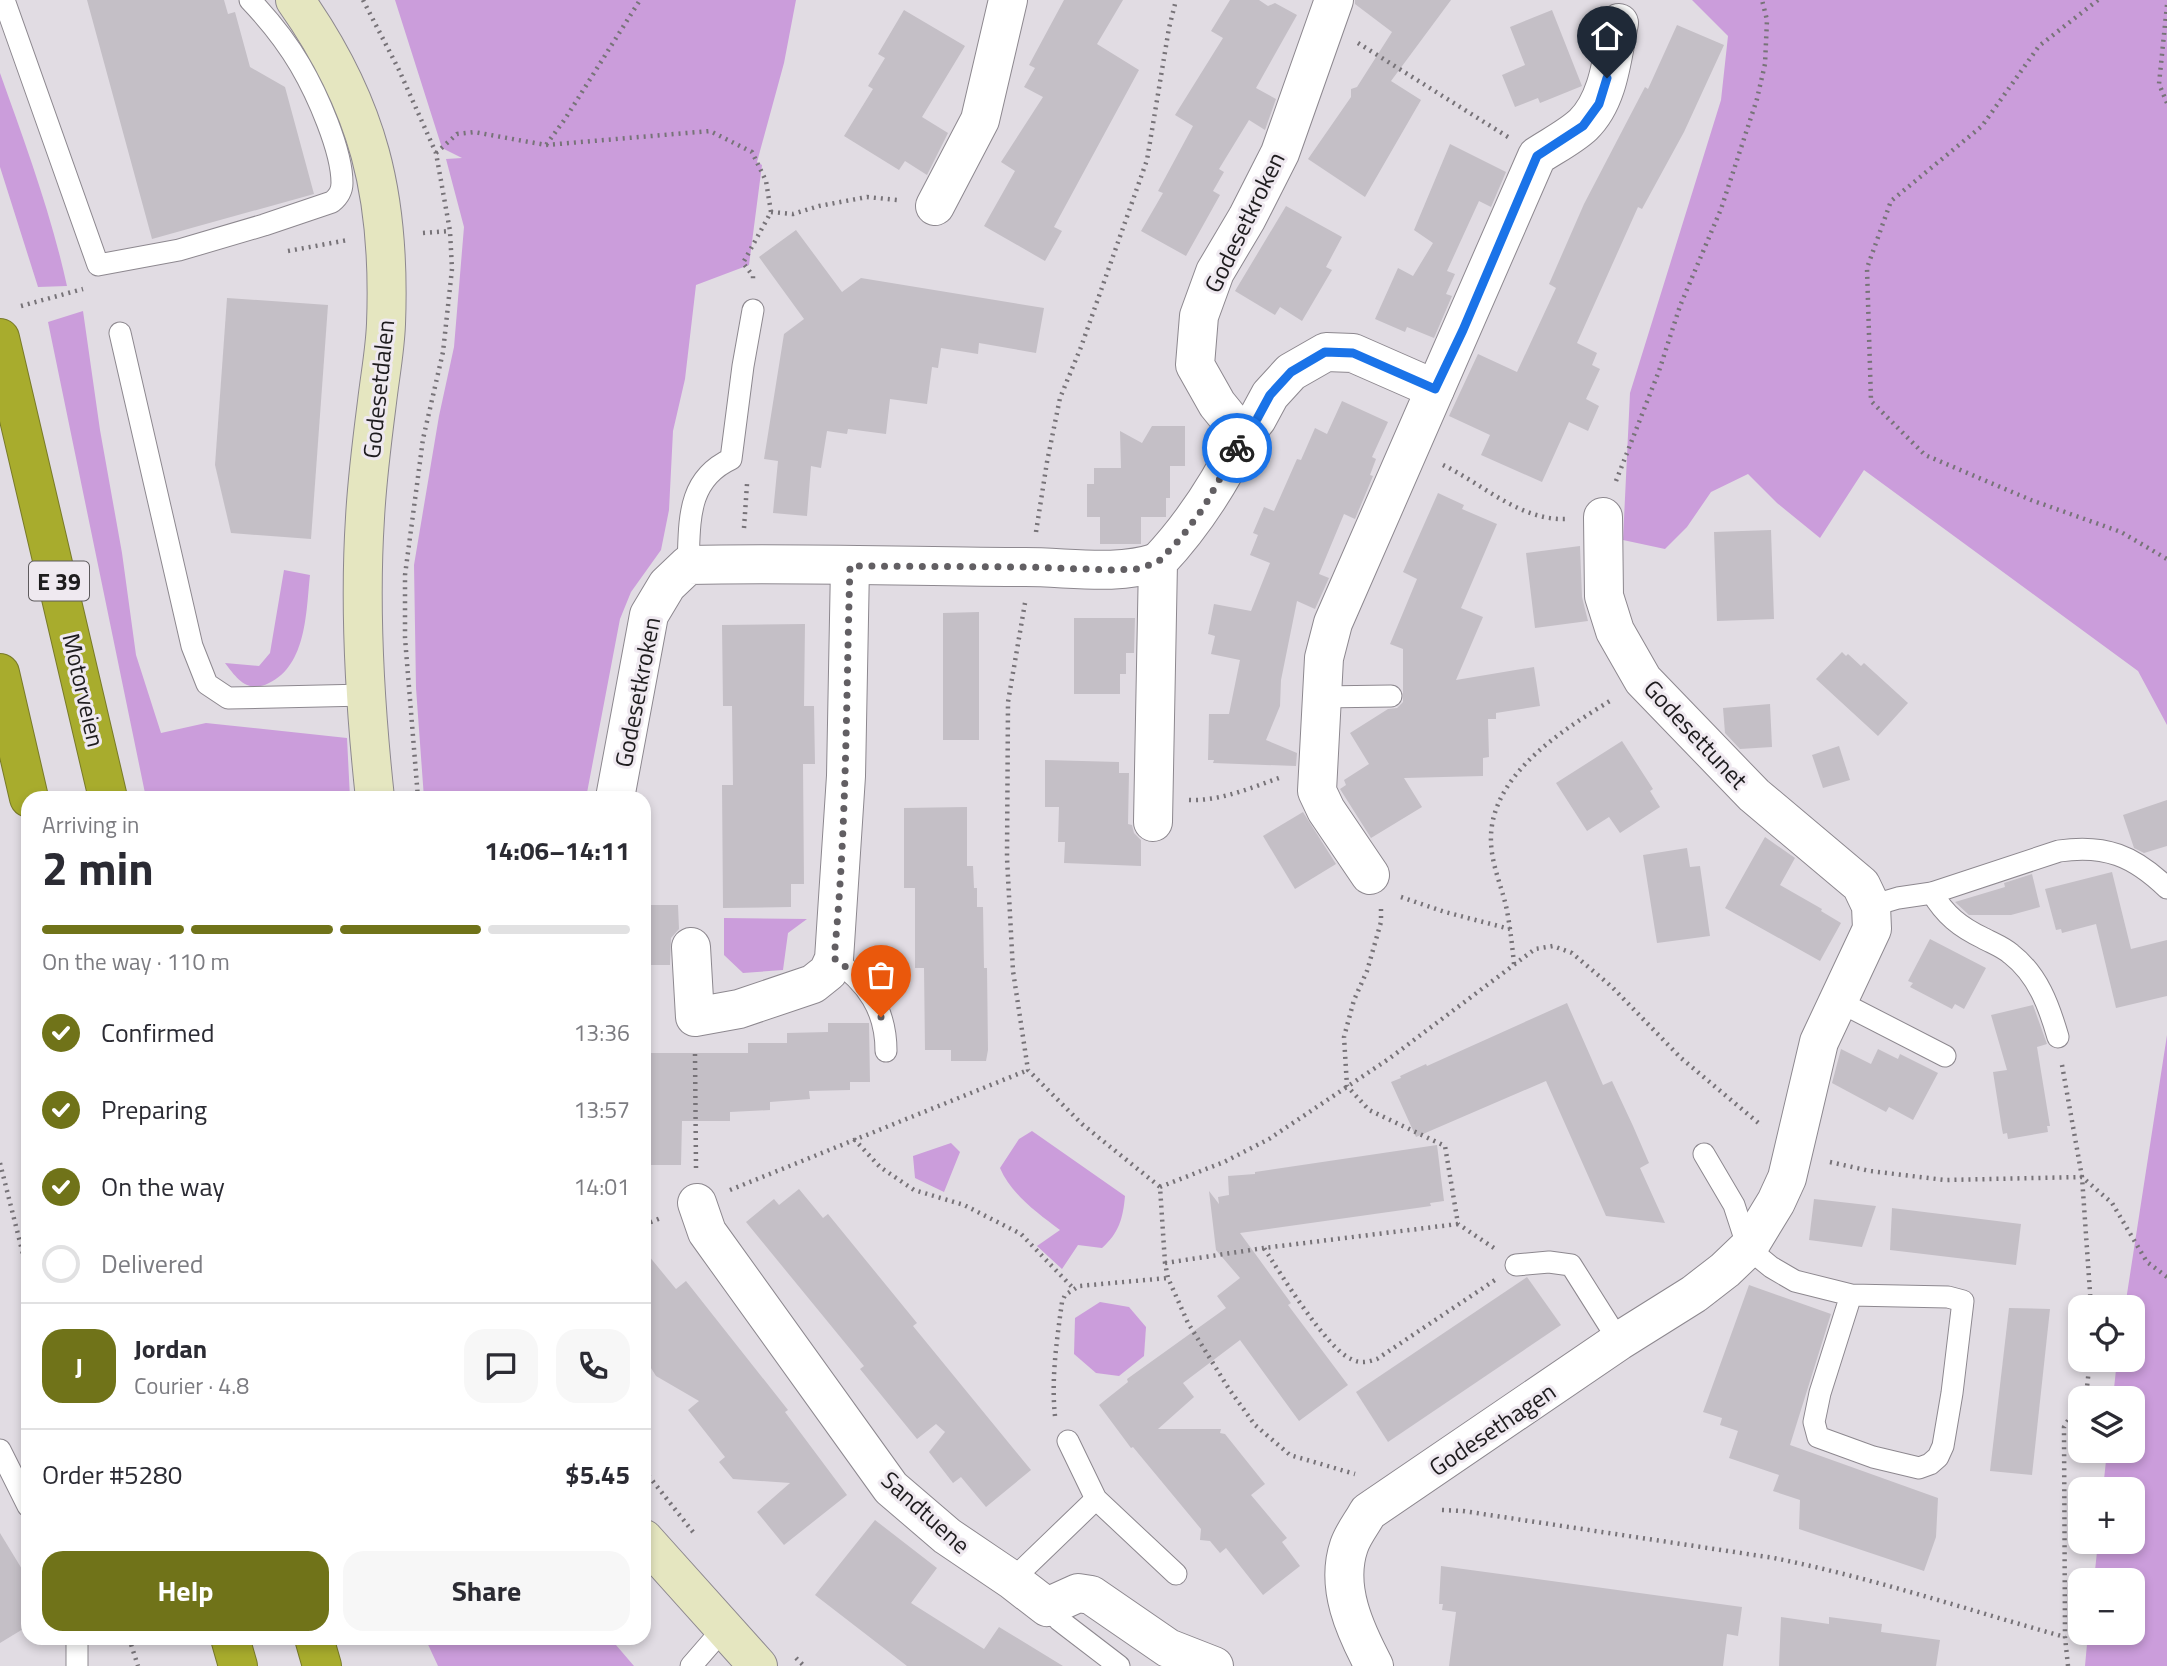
<!DOCTYPE html>
<meta charset="utf-8">
<style>
:root{--surface:#fff;--page:#f7f7f7;--text:#2b2b33;--muted:#7c7c81;--line:#e1e1e2;--accent:#707319}
body{margin:0;font-family:"Titillium Web",sans-serif;background:var(--page);color:var(--text);height:100vh;display:flex;flex-direction:column;font-size:26px;white-space:nowrap}
*{box-sizing:border-box;margin:0}
p{font-size:23px;color:var(--muted)}
.icon{flex:none;width:38px;height:38px;fill:none;stroke:currentColor;stroke-width:2;stroke-linecap:round;stroke-linejoin:round}
.map{position:relative;flex:1;overflow:hidden}
.sheet{position:absolute;left:21px;top:791px;width:630px;height:854px;display:flex;flex-direction:column;background:var(--surface);border-radius:21px;box-shadow:0 4px 10px #0003}
.sheet>*{flex:none}
.controls{position:absolute;left:2068px;top:1295px;display:grid;gap:14px}
.controls a{display:grid;place-items:center;width:77px;height:77px;border-radius:14px;background:var(--surface);box-shadow:0 4px 10px #0003;font-size:35px}
.pin{position:absolute;display:grid;place-items:center;width:60px;height:60px;color:#fff;margin:-72px -30px;border-radius:50% 50% 50% 0;rotate:-45deg;box-shadow:0 0 7px #0007}
.pin .icon{rotate:45deg}
.courier{position:absolute;display:grid;place-items:center;width:70px;height:70px;margin:-35px;border:5px solid #1a73e8;border-radius:50%;background:#fff;color:#222;box-shadow:0 2px 9px #0007}
.headline em{font-style:normal;font-weight:700}
.headline div{display:flex;flex-direction:column-reverse}
.headline{display:flex;align-items:center;justify-content:space-between;height:119px;padding:0 21px}
h1{font-size:46px;font-weight:700;line-height:52px}
.bar{display:grid;grid-template-columns:repeat(4,1fr);gap:10px 7px;align-content:center;height:84px;padding:0 21px}
.bar i{height:9px;border-radius:5px;background:var(--line)}
.bar .current{background:var(--accent)}
.bar p{grid-column:span 4}
.line{display:flex;align-items:center;gap:18px;padding:0 21px;border-top:2px solid var(--line)}
.line div{flex:1}
.round{display:grid;place-items:center;flex:none;width:74px;height:74px;border-radius:21px;background:var(--page)}
ol{padding:0 21px;list-style:none}
li{display:flex;align-items:center;gap:21px;height:77px}
li p{margin-inline-start:auto}
li .icon{padding:7px;border-radius:50%;background:var(--accent);color:#fff;stroke-width:4}
li:last-child{color:var(--muted)}
li i{width:38px;height:38px;border:4px solid var(--line);border-radius:50%}
.button{display:flex;gap:14px;margin-top:auto;padding:14px 21px}
.button a{flex:1;height:80px;border-radius:21px;background:var(--accent);color:#fff;font-size:28px;font-weight:700;line-height:80px;text-align:center}
.button a+a{background:var(--page);color:var(--text)}
.map>svg:first-child{display:block}
.green{fill:#cb9ddb}
.building{fill:#c4bfc6}
.lines{fill:none;stroke-linecap:round;stroke-linejoin:round}
.service-casing{stroke:#8d888f;stroke-width:23}
.minor-casing{stroke:#8d888f;stroke-width:40}
.secondary-casing{stroke:#8d888f;stroke-width:40}
.motorway-casing{stroke:#787a28;stroke-width:40}
.path{stroke:#777378;stroke-width:4.5;stroke-dasharray:2 5;stroke-linecap:butt}
.service{stroke:#fff;stroke-width:21}
.minor{stroke:#fff;stroke-width:38}
.secondary{stroke:#e5e6c0;stroke-width:38}
.motorway{stroke:#a8ac2d;stroke-width:38}
.done{stroke:#625f63;stroke-width:7;stroke-dasharray:0 12.6}
.route{stroke:#1a73e8;stroke-width:9}
.labels{text-anchor:middle;dominant-baseline:central;stroke-width:6;stroke-linejoin:round;paint-order:stroke}
.shield{fill:#efe9f0;stroke:#5d5a5d;stroke-width:2}
.shield-label{font-size:23px;font-weight:bold;fill:#1e1c1e}
.street-label{font-size:24px;fill:#1e1c1e;stroke:#efe9f0}
</style>
<div class="map">
<svg width="2167" height="1666" viewBox="0 0 2167 1666">
<rect width="100%" height="100%" fill="#e1dce3"/>
<g class="green">
<polygon points="395,0 796,0 784,63 757,162 762,165 749,265 696,285 685,379 673,431 669,510 661,550 631,592 620,619 586,798 424,798 416,688 414,565 439,416 454,347 464,227 446,159 462,158 442,148"/>
<polygon points="1692,0 2167,0 2167,725 2138,671 1864,470 1820,538 1777,503 1748,474 1711,492 1687,527 1665,549 1623,540 1630,393 1721,100 1728,36"/>
<path d="M0,73C25,143 51,213 67,286L38,287L0,167Z"/>
<polygon points="83,311 100,430 122,553 136,655 161,733 206,723 347,738 350,798 146,798 48,322"/>
<path d="M284,570L310,575C306,611 307,665 269,683C248,694 237,679 225,663L259,666L270,653Z"/>
<polygon points="724,918 807,919 788,933 783,970 743,973 724,955"/>
<polygon points="2167,1035 2167,1666 2085,1666 2088,1633 2133,1633 2133,1580 2094,1580 2098,1542 2133,1542 2133,1489 2103,1489 2107,1451 2133,1451 2133,1398 2113,1398 2117,1360 2133,1360 2133,1307 2125,1307"/>
<path d="M1032,1131L1125,1196C1123,1218 1119,1233 1102,1248L1078,1245L1062,1269L1037,1246L1060,1230C1037,1213 1011,1194 1000,1168L1019,1139Z"/>
<polygon points="951,1143 960,1152 944,1192 915,1178 913,1156"/>
<polygon points="1100,1302 1129,1307 1146,1327 1144,1356 1119,1376 1096,1373 1074,1354 1075,1318"/>
<polygon points="425,1638 624,1638 616,1645 634,1666 438,1666"/>
</g>
<g class="building">
<polygon points="87,0 224,0 228,14 235,12 250,67 285,87 314,194 152,239"/>
<polygon points="1064,0 1123,0 1097,44 1139,70 1054,227 1062,231 1045,261 984,226 1015,171 1001,162 1043,97 1024,87 1035,68 1029,65"/>
<polygon points="1230,0 1259,0 1268,6 1275,3 1297,15 1256,88 1276,99 1265,130 1249,120 1219,169 1224,172 1213,191 1220,195 1186,256 1141,231 1163,193 1158,191 1193,126 1175,115 1223,38 1211,31"/>
<polygon points="1355,0 1451,0 1391,81 1421,100 1365,197 1308,159 1351,97 1351,89 1357,87 1392,32 1355,4"/>
<polygon points="904,10 965,46 922,117 948,133 927,175 905,161 899,170 844,136 873,89 868,86 885,58 878,54"/>
<polygon points="1552,10 1582,86 1540,103 1538,98 1515,107 1502,75 1525,65 1510,27"/>
<polygon points="1677,25 1724,45 1684,132 1642,209 1638,207 1577,343 1597,353 1592,365 1600,369 1586,399 1599,406 1588,431 1569,422 1542,482 1481,455 1490,435 1449,416 1478,354 1517,372 1556,288 1549,284 1584,204 1645,87 1648,89"/>
<polygon points="1450,144 1506,172 1491,207 1479,201 1447,271 1455,274 1446,294 1452,296 1434,338 1407,327 1405,332 1375,319 1398,268 1413,276 1433,243 1414,230"/>
<polygon points="1286,206 1342,237 1326,267 1332,270 1302,321 1280,307 1275,315 1235,291"/>
<polygon points="796,230 842,292 861,278 1044,308 1036,353 979,343 978,354 941,348 938,368 932,367 927,404 890,399 886,434 848,429 847,434 827,431 821,468 811,466 807,516 773,513 778,461 764,459 784,334 804,319 759,257"/>
<polygon points="227,298 328,305 311,539 231,533 215,465"/>
<polygon points="1342,401 1388,422 1372,457 1376,459 1370,475 1373,476 1355,519 1344,514 1319,574 1329,578 1315,609 1297,601 1281,680 1280,706 1266,740 1297,753 1296,766 1213,763 1214,760 1208,760 1209,714 1229,714 1240,660 1211,654 1215,636 1208,634 1214,604 1251,611 1270,563 1250,555 1258,535 1253,533 1264,507 1274,511 1297,459 1301,460 1315,428 1327,434"/>
<polygon points="1152,426 1185,426 1185,466 1170,466 1170,498 1166,498 1166,517 1141,517 1141,544 1100,544 1100,517 1087,517 1087,484 1094,484 1094,468 1121,468 1120,431 1142,443"/>
<polygon points="1438,493 1464,505 1462,509 1497,524 1461,608 1483,617 1456,680 1534,667 1540,706 1496,713 1496,719 1488,719 1489,757 1483,758 1483,776 1404,778 1422,807 1371,838 1340,789 1346,785 1344,780 1369,764 1350,733 1388,709 1397,708 1403,702 1403,649 1390,644 1417,579 1403,572"/>
<polygon points="1771,530 1774,619 1717,621 1714,532"/>
<polygon points="1580,546 1582,597 1588,621 1535,628 1526,553"/>
<polygon points="979,612 979,740 943,740 943,613"/>
<polygon points="1074,618 1135,618 1134,653 1126,653 1126,674 1120,674 1120,694 1074,694"/>
<polygon points="805,624 804,706 814,706 815,764 803,764 804,884 791,884 791,907 723,908 722,785 733,785 732,706 723,706 722,625"/>
<polygon points="1842,652 1846,656 1848,654 1861,666 1864,663 1908,703 1878,736 1816,679"/>
<polygon points="1770,704 1772,747 1740,749 1725,733 1723,708"/>
<polygon points="1622,741 1653,789 1650,791 1660,807 1620,833 1609,817 1587,831 1556,783"/>
<polygon points="1839,746 1850,780 1823,788 1812,755"/>
<polygon points="1045,760 1119,762 1119,773 1129,773 1128,824 1132,825 1134,833 1141,840 1141,866 1064,863 1065,842 1058,842 1059,807 1045,807"/>
<polygon points="2167,800 2167,846 2144,853 2134,848 2123,815"/>
<polygon points="967,807 967,866 973,866 974,888 977,888 977,907 983,907 984,968 987,968 988,1050 986,1061 951,1061 951,1050 925,1050 924,968 915,968 915,888 904,888 904,808"/>
<polygon points="1303,812 1336,864 1295,889 1263,836"/>
<polygon points="1765,837 1795,858 1780,885 1822,909 1821,911 1841,923 1820,961 1725,908"/>
<polygon points="1687,848 1690,867 1700,866 1710,936 1657,943 1643,855"/>
<polygon points="2112,872 2131,949 2167,940 2167,996 2116,1008 2096,924 2062,933 2061,929 2056,930 2045,889"/>
<polygon points="2032,874 2040,907 2011,915 1969,915 1955,902 2005,887 2004,883"/>
<polygon points="644,905 678,905 679,929 671,938 670,965 644,965"/>
<polygon points="1930,939 1986,968 1964,1009 1955,1004 1952,1009 1910,987 1913,983 1908,981"/>
<polygon points="1567,1003 1603,1085 1612,1081 1633,1126 1649,1163 1640,1168 1665,1223 1606,1216 1546,1081 1416,1137 1391,1082 1401,1078 1400,1076 1426,1064 1427,1066"/>
<polygon points="2033,1005 2047,1044 2037,1047 2050,1126 2047,1126 2048,1132 2008,1139 2007,1133 2003,1134 2002,1129 1993,1072 2007,1070 1991,1015"/>
<polygon points="828,1023 869,1023 870,1082 850,1082 850,1090 809,1091 810,1099 770,1102 770,1110 730,1112 730,1121 682,1121 681,1165 644,1165 644,1053 748,1053 748,1043 787,1043 787,1033 828,1032"/>
<polygon points="1841,1049 1871,1064 1878,1049 1898,1059 1900,1054 1938,1073 1913,1120 1889,1107 1886,1112 1832,1083"/>
<polygon points="1437,1145 1444,1201 1430,1203 1431,1206 1240,1233 1291,1303 1288,1305 1348,1385 1299,1421 1240,1340 1183,1383 1194,1397 1158,1429 1221,1429 1220,1433 1225,1434 1265,1484 1251,1495 1287,1538 1282,1542 1300,1566 1263,1595 1226,1548 1220,1553 1210,1541 1200,1540 1201,1529 1133,1447 1131,1448 1099,1405 1128,1382 1127,1379 1226,1308 1217,1296 1240,1278 1216,1250 1209,1191 1219,1204 1218,1197 1229,1195 1228,1176 1255,1174 1255,1172"/>
<polygon points="799,1189 823,1218 828,1214 917,1323 913,1326 1031,1470 986,1507 961,1477 953,1483 929,1452 945,1432 936,1424 917,1439 860,1369 864,1366 746,1222 774,1199 779,1205"/>
<polygon points="1814,1199 1876,1206 1862,1247 1809,1240"/>
<polygon points="1892,1208 2021,1224 2016,1265 1890,1250"/>
<polygon points="644,1250 676,1289 686,1281 788,1410 785,1412 847,1495 784,1545 757,1512 790,1483 733,1479 719,1462 725,1457 688,1410 699,1401 656,1376 644,1357"/>
<polygon points="1527,1277 1561,1325 1388,1442 1356,1392"/>
<polygon points="1749,1285 1831,1314 1790,1445 1938,1498 1936,1537 1924,1571 1799,1529 1800,1500 1773,1491 1779,1475 1729,1458 1738,1431 1720,1425 1722,1418 1703,1412"/>
<polygon points="2009,1308 2050,1309 2032,1475 1990,1471"/>
<polygon points="875,1520 937,1568 911,1603 984,1649 999,1627 1063,1666 907,1666 815,1595"/>
<polygon points="0,1533 28,1579 28,1626 0,1643"/>
<polygon points="1441,1566 1742,1607 1738,1636 1727,1634 1723,1666 1449,1666 1456,1612 1442,1610 1443,1604 1439,1604"/>
<polygon points="1781,1617 1829,1624 1829,1617 1882,1624 1881,1632 1940,1640 1936,1666 1779,1666"/>
</g>
<g class="lines">
<g class="service-casing">
<g id="service">
<path d="M4,0L98,265L179,250L264,225L332,202C338,197 342,192 342,183C342,150 317,94 300,65C286,41 269,20 250,0"/>
<polyline points="120,333 192,646 207,684 228,698 366,695"/>
<path d="M688,565C690,522 686,480 731,459L743,366L753,310"/>
<polyline points="1321,697 1391,696"/>
<path d="M1932,893C1945,915 1960,927 1983,938C1992,943 2003,947 2011,954C2038,975 2049,1006 2058,1037"/>
<path d="M1871,906L1898,898L1932,893L2059,851C2105,844 2134,856 2167,888"/>
<path d="M834,959C867,983 886,1009 886,1051"/>
<polyline points="1836,1000 1945,1056"/>
<polyline points="1704,1154 1734,1205 1748,1248 1771,1267 1795,1281 1851,1295 1948,1297 1963,1301 1952,1393 1943,1446 1938,1457 1930,1464 1919,1468 1873,1457 1818,1437 1814,1422 1820,1393 1851,1295"/>
<polyline points="1516,1265 1549,1262 1571,1265 1619,1341"/>
<polyline points="1068,1441 1096,1499 1176,1574"/>
<polyline points="0,1450 28,1506"/>
<polyline points="1012,1580 1096,1499"/>
<polyline points="1047,1607 1059,1620 1119,1666"/>
<polyline points="77,1666 77,1638"/>
<polyline points="691,1666 724,1628"/>
</g>
</g>
<g class="minor-casing">
<g id="minor">
<polyline points="935,206 980,120 1008,0"/>
<polyline points="1243,436 1257,419 1270,395 1291,372 1326,352 1353,353 1435,389"/>
<path d="M615,798L649,615L667,585L688,565C800,562 913,567 1025,567C1070,567 1115,576 1158,562"/>
<path d="M1153,822L1158,562C1194,524 1220,483 1243,436L1217,404L1195,365L1199,316L1215,272L1247,218L1280,153L1334,0"/>
<path d="M1370,875L1326,810L1317,791L1324,658L1333,623L1537,156C1552,146 1570,137 1583,125C1609,100 1612,57 1619,23"/>
<polyline points="691,947 695,1017 739,1009 813,984 828,972 834,959 846,776 850,566"/>
<polyline points="697,1203 707,1232 891,1488 947,1536 1012,1580 1047,1607 1078,1593 1091,1595 1168,1648 1214,1666"/>
<path d="M1374,1666C1355,1630 1335,1587 1349,1546C1353,1534 1362,1523 1368,1512L1619,1341L1694,1294L1725,1270L1748,1248L1776,1202L1787,1178L1819,1042L1872,929L1871,906L1861,885L1754,795L1643,680L1615,631L1604,596L1603,517"/>
</g>
</g>
<g class="secondary-casing">
<g id="secondary">
<path d="M295,0C369,105 391,196 386,324C385,350 380,376 377,402C372,441 367,479 365,518C359,611 365,706 375,798"/>
<polyline points="644,1539 758,1666"/>
</g>
</g>
<g class="motorway-casing">
<g id="motorway">
<polyline points="0,338 108,798"/>
<polyline points="0,673 29,798"/>
<polyline points="230,1638 238,1666"/>
<polyline points="314,1638 322,1666"/>
</g>
</g>
<g class="path">
<polyline points="363,0 399,70 436,153 450,231 452,269 443,352 423,439 405,575 405,638 418,798"/>
<polyline points="2098,0 2039,46 1982,126 1891,201 1867,268 1871,401 1925,455 2031,500 2121,532 2167,559"/>
<polyline points="2167,5 2159,84 2167,103"/>
<polyline points="1358,43 1508,137"/>
<polyline points="546,145 710,131 752,152 766,181 771,212 743,263 753,276 753,282"/>
<polyline points="436,153 457,134 474,132 546,145 565,119 640,0"/>
<polyline points="771,212 793,214 819,206 867,197 897,200"/>
<polyline points="423,233 450,231"/>
<polyline points="288,251 348,240"/>
<polyline points="21,306 83,289"/>
<path d="M1443,465C1483,484 1520,521 1567,519"/>
<polyline points="1616,481 1659,371 1680,306 1721,209 1757,99 1765,64 1767,20 1762,0"/>
<polyline points="744,528 747,484"/>
<polyline points="1036,532 1047,462 1060,398 1081,347 1147,160 1169,28 1176,0"/>
<polyline points="1025,603 1008,702 1007,858 1013,971 1028,1070 1082,1124 1160,1187 1165,1263 1168,1278 1188,1323 1229,1389 1255,1425 1290,1455 1355,1474"/>
<path d="M1189,800C1221,801 1250,788 1279,778"/>
<polyline points="1401,897 1445,912 1510,929"/>
<polyline points="1381,909 1381,922 1367,971 1354,1000 1344,1037 1347,1086 1369,1110 1445,1146 1458,1224 1494,1248"/>
<path d="M1514,964C1512,944 1510,925 1506,906C1501,885 1492,865 1491,843C1488,775 1563,730 1613,699"/>
<polyline points="695,1054 696,1168"/>
<polyline points="2062,1065 2082,1177 2112,1203 2147,1262 2167,1277"/>
<polyline points="854,1139 880,1167 914,1190 964,1205 1021,1234 1074,1289"/>
<polyline points="1830,1162 1870,1171 1945,1180 2082,1177 2091,1307"/>
<polyline points="0,1163 28,1274"/>
<polyline points="1160,1187 1224,1162 1269,1139 1390,1058 1535,949 1553,946 1572,953 1612,987 1681,1058 1762,1126"/>
<polyline points="730,1190 1028,1070"/>
<path d="M1458,1224L1264,1248C1280,1273 1327,1349 1351,1359C1360,1364 1368,1362 1377,1359L1495,1280"/>
<polyline points="644,1225 663,1217"/>
<polyline points="1165,1263 1264,1248"/>
<polyline points="2081,1398 2087,1387 2090,1360"/>
<path d="M1055,1416C1051,1378 1057,1339 1062,1302L1065,1295L1079,1286L1168,1278"/>
<polyline points="644,1470 693,1532"/>
<path d="M1442,1510L1463,1511L1774,1558C1873,1578 1968,1610 2065,1637"/>
<polyline points="129,1638 138,1666"/>
<polyline points="796,1658 804,1666"/>
<polyline points="2068,1666 2065,1637 2064,1427 2081,1399"/>
</g>
<use href="#service" class="service"/>
<use href="#minor" class="minor"/>
<use href="#secondary" class="secondary"/>
<use href="#motorway" class="motorway"/>
</g>
<g class="lines">
<path class="done" d="M881,1017L859,977L834,958C847,828 846,697 850,566L1031,567L1109,570L1138,569L1158,562L1181,538L1204,507L1237,448"/>
<polyline class="route" points="1237,448 1243,436 1257,419 1270,395 1291,372 1325,352 1353,353 1435,389 1463,330 1537,156 1583,126 1599,104 1607,78"/>
</g>
<g class="labels">
<rect class="shield" x="29" y="561.5" width="60" height="39" rx="5"/>
<g class="shield-label">
<text x="59" y="581">E 39</text>
</g>
<g class="street-label">
<text transform="translate(1244 222) rotate(-64)">Godesetkroken</text>
<text transform="translate(378 389) rotate(-84)">Godesetdalen</text>
<text transform="translate(84 690) rotate(77)">Motorveien</text>
<text transform="translate(637 692) rotate(-79)">Godesetkroken</text>
<text transform="translate(1696 734) rotate(47)">Godesettunet</text>
<text transform="translate(1492 1429) rotate(-34)">Godesethagen</text>
<text transform="translate(926 1512) rotate(42)">Sandtuene</text>
</g>
</g>
</svg>
<div class="controls">
<a><svg class="icon" aria-label="locate" viewBox="0 0 24 24"><circle cx="12" cy="12" r="6"/><path d="M12 2v4M12 18v4M2 12h4M18 12h4"/></svg></a>
<a><svg class="icon" aria-label="layers" viewBox="0 0 24 24"><path d="M12 4l9 5-9 5-9-5zM3 14l9 5 9-5"/></svg></a>
<a>+</a>
<a>−</a>
</div>
<div class="pin" style="left:881px;top:1017px;background:#ea580c"><svg class="icon" aria-label="bag" viewBox="0 0 24 24"><path d="M5 8h14l-1 12H6zM9 8a3 3 0 0 1 6 0"/></svg></div>
<div class="pin" style="left:1607px;top:78px;background:#1f2937"><svg class="icon" aria-label="home" viewBox="0 0 24 24"><path d="M3 11l9-7 9 7M6 9v11h12V9"/></svg></div>
<div class="courier" style="left:1237px;top:448px"><svg class="icon" aria-label="bike" viewBox="0 0 24 24"><circle cx="6" cy="16" r="4"/><circle cx="18" cy="16" r="4"/><path d="M6 16l4-8h5l3 8M10 8l3 8H6M13 5h3"/></svg></div>
<section class="sheet">
<div class="headline"><div><h1>2 min</h1><p>Arriving in</p></div><em>14:06–14:11</em></div>
<div class="bar"><i class="current"></i><i class="current"></i><i class="current"></i><i></i><p>On the way · 110 m</p></div>
<ol>
<li><svg class="icon" aria-label="check" viewBox="0 0 24 24"><path d="M5 12l5 5 9-10"/></svg>Confirmed<p>13:36</p></li>
<li><svg class="icon" aria-label="check" viewBox="0 0 24 24"><path d="M5 12l5 5 9-10"/></svg>Preparing<p>13:57</p></li>
<li><svg class="icon" aria-label="check" viewBox="0 0 24 24"><path d="M5 12l5 5 9-10"/></svg>On the way<p>14:01</p></li>
<li><i></i>Delivered</li>
</ol>
<div class="line" style="height:126px"><b class="round" style="background:var(--accent);color:#fff">J</b><div><b>Jordan</b><p>Courier · 4.8</p></div><a class="round"><svg class="icon" aria-label="chat" viewBox="0 0 24 24"><path d="M4 5h16v11H9l-5 4z"/></svg></a><a class="round"><svg class="icon" aria-label="phone" viewBox="0 0 24 24"><path d="M5 4h4l2 5-3 2q2 4 5 5l2-3 5 2v4C11 20 4 13 5 4z"/></svg></a></div>
<div class="line" style="height:91px"><div>Order #5280</div><b>$5.45</b></div>
<div class="button"><a>Help</a><a>Share</a></div>
</section>
</div>
